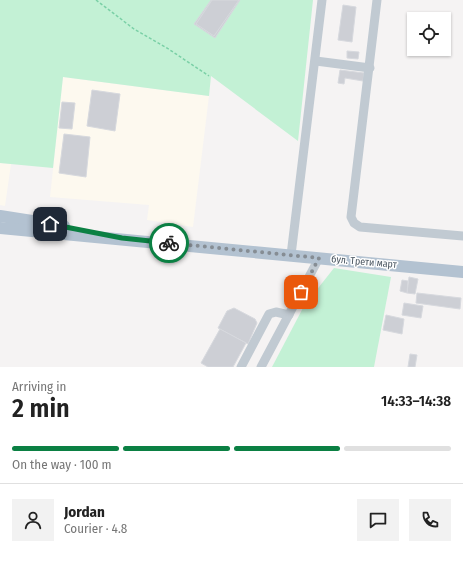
<!DOCTYPE html>
<meta charset="utf-8">
<style>
:root{--surface:#fff;--page:#f2f2f2;--text:#222;--muted:#767676;--line:#e0e0e0;--accent:#0b8043}
body{margin:0;font-family:"Fira Sans Condensed",sans-serif;background:var(--page);color:var(--text);height:100vh;display:flex;flex-direction:column;font-size:15px;white-space:nowrap}
*{box-sizing:border-box;margin:0}
p{font-size:13px;color:var(--muted)}
.icon{flex:none;width:22px;height:22px;fill:none;stroke:currentColor;stroke-width:2;stroke-linecap:round;stroke-linejoin:round}
.map{position:relative;height:367px;overflow:hidden}
.sheet{display:flex;flex-direction:column;background:var(--surface);flex:1}
.sheet>*{flex:none}
.controls{position:absolute;left:407px;top:12px;display:grid;gap:8px}
.controls a{display:grid;place-items:center;width:44px;height:44px;border-radius:0px;background:var(--surface);box-shadow:0 1px 3px #0004;font-size:20px}
.pin{position:absolute;display:grid;place-items:center;width:34px;height:34px;color:#fff;margin:-17px;border-radius:8px;box-shadow:0 2px 6px #0006}
.courier{position:absolute;display:grid;place-items:center;width:40px;height:40px;margin:-20px;border:3px solid #0b8043;border-radius:50%;background:#fff;color:#222;box-shadow:0 1px 5px #0007}
.overview em{font-style:normal;font-weight:600}
.overview div{display:flex;flex-direction:column-reverse}
.overview{display:flex;align-items:center;justify-content:space-between;height:68px;padding:0 12px}
h1{font-size:26px;font-weight:600;line-height:30px}
.bar{display:grid;grid-template-columns:repeat(4,1fr);gap:6px 4px;align-content:center;height:48px;padding:0 12px}
.bar i{height:5px;border-radius:3px;background:var(--line)}
.bar .selected{background:var(--accent)}
.bar p{grid-column:span 4}
.line{display:flex;align-items:center;gap:10px;padding:0 12px;border-top:1px solid var(--line)}
.line div{flex:1}
.round{display:grid;place-items:center;flex:none;width:42px;height:42px;border-radius:0px;background:var(--page)}
.map>svg:first-child{display:block}
.commercial{fill:#fdf9ef}
.green{fill:#c3f1d5}
.building{fill:#cdcfd5;stroke:#d7d9de}
.lines{fill:none;stroke-linecap:round;stroke-linejoin:round}
.path{stroke:#7ad0a6;stroke-width:1.5;stroke-dasharray:3 2;stroke-linecap:butt}
.minor{stroke:#c1cad2;stroke-width:9}
.major{stroke:#b3c2d1;stroke-width:12}
.done{stroke:#868d94;stroke-width:4;stroke-dasharray:0 7.2}
.route{stroke:#0b8043;stroke-width:5}
.labels{text-anchor:middle;dominant-baseline:central;stroke-width:3;stroke-linejoin:round;paint-order:stroke}
.street-label{font-size:10px;fill:#4a5661;stroke:#fff}
</style>
<div class="map">
<svg width="463" height="367" viewBox="0 0 463 367">
<rect width="100%" height="100%" fill="#f5f3f3"/>
<g class="commercial">
<polygon points="63,77 209,96 193,227 147,220 149,205 50,197"/>
<polygon points="0,163 11,164 5,206 0,205"/>
</g>
<g class="green">
<polygon points="0,0 313,0 298,141 211,76 209,96 63,77 53,168 0,163"/>
<polygon points="334,268 391,277 374,367 272,367 304,306"/>
</g>
<g class="building">
<polygon points="211,0 240,0 215,38 194,24"/>
<polygon points="212,0 239,0 214,36 196,24"/>
<polygon points="343,5 356,7 352,42 338,40"/>
<polygon points="347,51 359,52 358,59 347,58"/>
<polygon points="340,70 364,73 363,81 345,78 344,84 338,83"/>
<polygon points="92,90 120,94 115,131 87,126"/>
<polygon points="62,102 75,103 72,129 59,128"/>
<polygon points="64,134 90,137 86,177 59,173"/>
<polygon points="409,277 418,279 415,294 407,293"/>
<polygon points="402,280 408,281 407,293 400,291"/>
<polygon points="417,293 461,298 460,309 416,303"/>
<polygon points="404,303 423,306 421,318 402,315"/>
<polygon points="234,308 255,319 257,323 248,344 218,328 227,311"/>
<polygon points="386,315 404,319 402,334 383,330"/>
<polygon points="220,329 246,343 233,367 208,367 201,363"/>
<polygon points="410,354 417,355 415,367 408,367"/>
</g>
<g class="lines">
<polyline class="path" points="96,0 134,29 167,48 209,76"/>
<g class="minor">
<polyline points="377,0 351,217 354,223 360,227 463,236"/>
<polyline points="316,61 370,68"/>
<polyline points="291,255 322,0"/>
<polyline points="241,367 269,314 276,312 289,315"/>
<polyline points="261,367 319,258"/>
</g>
<g class="major">
<polyline points="0,216 64,226"/>
<polyline points="0,228 463,272"/>
</g>
</g>
<g class="lines">
<polyline class="done" points="169,243 319,258 301,292"/>
<polyline class="route" points="50,224 122,238 169,243"/>
</g>
<g class="labels">
<g class="street-label">
<text transform="translate(364 262) rotate(5)">бул. Трети март</text>
</g>
</g>
</svg>
<div class="controls">
<a><svg class="icon" aria-label="locate" viewBox="0 0 24 24"><circle cx="12" cy="12" r="6"/><path d="M12 2v4M12 18v4M2 12h4M18 12h4"/></svg></a>
</div>
<div class="pin" style="left:301px;top:292px;background:#ea580c"><svg class="icon" aria-label="bag" viewBox="0 0 24 24"><path d="M5 8h14l-1 12H6zM9 8a3 3 0 0 1 6 0"/></svg></div>
<div class="pin" style="left:50px;top:224px;background:#1f2937"><svg class="icon" aria-label="home" viewBox="0 0 24 24"><path d="M3 11l9-7 9 7M6 9v11h12V9"/></svg></div>
<div class="courier" style="left:169px;top:243px"><svg class="icon" aria-label="bike" viewBox="0 0 24 24"><circle cx="6" cy="16" r="4"/><circle cx="18" cy="16" r="4"/><path d="M6 16l4-8h5l3 8M10 8l3 8H6M13 5h3"/></svg></div>
</div>
<section class="sheet">
<div class="overview"><div><h1>2 min</h1><p>Arriving in</p></div><em>14:33–14:38</em></div>
<div class="bar"><i class="selected"></i><i class="selected"></i><i class="selected"></i><i></i><p>On the way · 100 m</p></div>
<div class="line" style="height:72px"><a class="round"><svg class="icon" aria-label="person" viewBox="0 0 24 24"><circle cx="12" cy="8" r="4"/><path d="M4 21q1-7 8-7t8 7"/></svg></a><div><b>Jordan</b><p>Courier · 4.8</p></div><a class="round"><svg class="icon" aria-label="chat" viewBox="0 0 24 24"><path d="M4 5h16v11H9l-5 4z"/></svg></a><a class="round"><svg class="icon" aria-label="phone" viewBox="0 0 24 24"><path d="M5 4h4l2 5-3 2q2 4 5 5l2-3 5 2v4C11 20 4 13 5 4z"/></svg></a></div>
</section>
